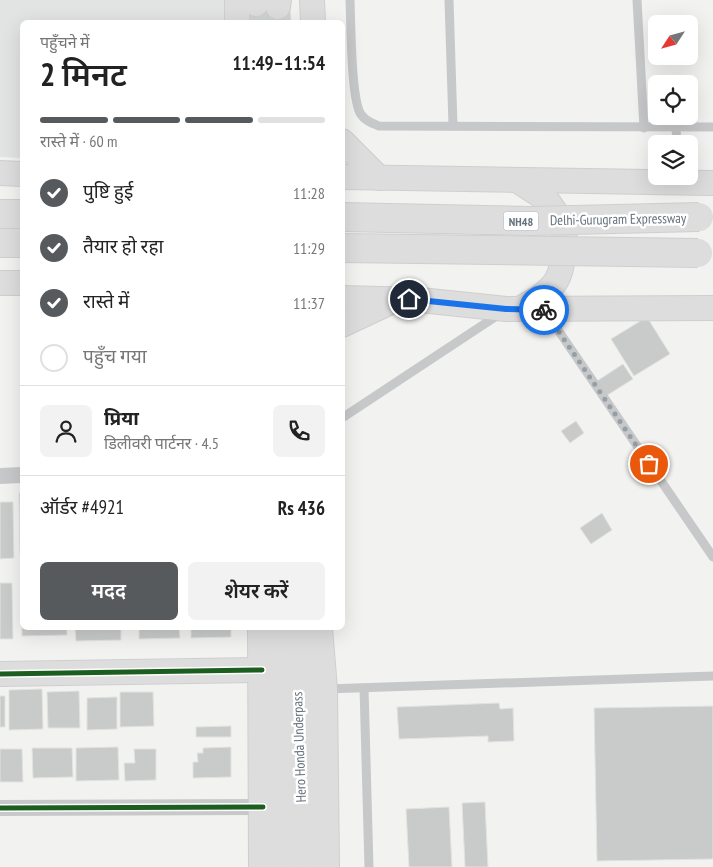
<!DOCTYPE html>
<html lang="hi">
<meta charset="utf-8">
<style>
:root{--surface:#fff;--page:#f2f2f2;--text:#222;--muted:#767676;--line:#e0e0e0;--accent:#575a5d}
body{margin:0;font-family:"PT Sans Narrow","Noto Sans Devanagari",sans-serif;background:var(--page);color:var(--text);height:100vh;display:flex;flex-direction:column;font-size:19px;white-space:nowrap}
*{box-sizing:border-box;margin:0}
p{font-size:16px;color:var(--muted)}
.icon{flex:none;width:28px;height:28px;fill:none;stroke:currentColor;stroke-width:2;stroke-linecap:round;stroke-linejoin:round}
.map{position:relative;flex:1;overflow:hidden}
.sheet{position:absolute;left:20px;top:20px;width:325px;height:610px;display:flex;flex-direction:column;background:var(--surface);border-radius:8px;box-shadow:0 5px 20px #0002}
.sheet>*{flex:none}
.needle{width:32px;rotate:234deg}
.controls{position:absolute;left:648px;top:15px;display:grid;gap:10px}
.controls a{display:grid;place-items:center;width:50px;height:50px;border-radius:8px;background:var(--surface);box-shadow:0 5px 20px #0002;font-size:25px}
.pin{position:absolute;display:grid;place-items:center;width:42px;height:42px;color:#fff;margin:-21px;border:2px solid #fff;border-radius:50%;box-shadow:0 1px 5px #0007}
.courier{position:absolute;display:grid;place-items:center;width:50px;height:50px;margin:-25px;border:4px solid #1a73e8;border-radius:50%;background:#fff;color:#222;box-shadow:0 1px 6px #0007}
.head em{font-style:normal;font-weight:600}
.head div{display:flex;flex-direction:column-reverse}
.head{display:flex;align-items:center;justify-content:space-between;height:85px;padding:0 20px}
h1{font-size:32px;font-weight:600;line-height:38px}
.bar{display:grid;grid-template-columns:repeat(4,1fr);gap:8px 5px;align-content:center;height:60px;padding:0 20px}
.bar i{height:6px;border-radius:4px;background:var(--line)}
.bar .selected{background:var(--accent)}
.bar p{grid-column:span 4}
.line{display:flex;align-items:center;gap:12px;padding:0 20px;border-top:1px solid var(--line)}
.line div{flex:1}
.round{display:grid;place-items:center;flex:none;width:52px;height:52px;border-radius:8px;background:var(--page)}
ol{padding:0 20px;list-style:none}
li{display:flex;align-items:center;gap:15px;height:55px}
li p{margin-inline-start:auto}
li .icon{padding:5px;border-radius:50%;background:var(--accent);color:#fff;stroke-width:4}
li:last-child{color:var(--muted)}
li i{width:28px;height:28px;border:2px solid var(--line);border-radius:50%}
.button{display:flex;gap:10px;margin-top:auto;padding:10px 20px}
.button a{flex:1;height:58px;border-radius:8px;background:var(--accent);color:#fff;font-size:20px;font-weight:600;line-height:58px;text-align:center}
.button a+a{background:var(--page);color:var(--text)}
.map>svg:first-child{display:block}
.built{fill:#e2e4e4}
.building{fill:#c9cbcb;stroke:#e2e2e1}
.lines{fill:none;stroke-linecap:round;stroke-linejoin:round}
.secondary-tunnel{stroke:#cfd3d4;stroke-width:24;stroke-dasharray:24 12;stroke-linecap:butt}
.secondary-casing{stroke:#cecfcf;stroke-width:26}
.highway-casing{stroke:#cecfcf;stroke-width:30}
.lane{stroke:#c7c8c9;stroke-width:9}
.street{stroke:#c7c8c9;stroke-width:16}
.secondary{stroke:#ddd;stroke-width:24}
.highway{stroke:#ddd;stroke-width:28}
.highway-bridge-casing{stroke:#cecfcf;stroke-width:30;stroke-linecap:butt}
.highway-bridge{stroke:#ddd;stroke-width:28}
.cycleway-casing{stroke:#fff;stroke-width:8}
.cycleway{stroke:#1b5e20;stroke-width:5}
.done{stroke:#979fa6;stroke-width:5;stroke-dasharray:0 9}
.route{stroke:#1a73e8;stroke-width:6}
.labels{text-anchor:middle;dominant-baseline:central;stroke-width:5;stroke-linejoin:round;paint-order:stroke}
.shield{fill:#fff;stroke:#949ca5;stroke-width:1}
.shield-label{font-size:12px;font-weight:bold;fill:#66727e}
.street-label{font-size:14px;fill:#66727e;stroke:#fff}
</style>
<div class="map">
<svg width="713" height="867" viewBox="0 0 713 867">
<rect width="100%" height="100%" fill="#f2f3f1"/>
<polygon class="built" points="0,0 226,0 226,22 22,22 22,158 0,157"/>
<g class="building">
<polygon points="647,317 670,354 634,376 611,339"/>
<polygon points="623,364 633,379 606,396 597,381"/>
<polygon points="576,421 584,433 570,443 561,431"/>
<polygon points="19,493 22,493 22,554 20,554"/>
<polygon points="0,502 13,502 14,558 0,559"/>
<polygon points="602,513 612,530 591,544 580,528"/>
<polygon points="21,571 22,571 22,628 67,628 67,635 22,636"/>
<polygon points="0,583 12,583 13,639 0,639"/>
<polygon points="75,628 121,628 121,640 76,641"/>
<polygon points="139,628 179,628 180,638 139,639"/>
<polygon points="191,628 231,628 231,637 191,638"/>
<polygon points="42,689 43,729 9,730 9,690"/>
<polygon points="79,691 80,728 48,728 47,692"/>
<polygon points="120,692 153,692 154,726 120,727"/>
<rect x="0" y="696" width="5" height="31"/>
<polygon points="117,697 117,729 87,730 87,698"/>
<polygon points="499,703 500,709 513,708 514,741 488,742 488,736 399,739 397,707"/>
<polygon points="713,706 713,859 597,861 594,708"/>
<polygon points="231,726 231,737 196,737 196,727"/>
<polygon points="118,747 119,780 76,781 76,748"/>
<polygon points="231,747 231,777 193,778 193,762 198,762 197,753 203,753 203,748"/>
<polygon points="32,748 72,748 73,777 33,778"/>
<polygon points="0,749 22,749 23,782 0,782"/>
<polygon points="134,749 156,749 156,780 125,781 124,763 135,763"/>
<polygon points="485,802 488,867 465,867 462,803"/>
<polygon points="449,807 452,867 409,867 406,809"/>
</g>
<g class="lines">
<g class="secondary-tunnel">
<polyline points="256,4 256,22"/>
<polyline points="278,7 279,22"/>
</g>
<g class="secondary-casing">
<g id="secondary">
<polyline points="312,0 313,22"/>
<polyline points="256,4 256,0"/>
<polyline points="278,7 279,0"/>
<polyline points="237,22 237,0"/>
<polyline points="342,141 379,178"/>
<polyline points="0,173 22,174"/>
<polyline points="342,177 713,183"/>
<path d="M518,181L547,200L565,226C561,273 567,284 521,308"/>
<polyline points="0,283 22,283"/>
<polyline points="342,298 420,300 506,309 713,308"/>
<polyline points="342,325 391,302"/>
<polyline points="276,628 280,867"/>
<polyline points="295,628 303,867"/>
<polyline points="0,674 262,670"/>
</g>
</g>
<g class="highway-casing">
<g id="highway">
<polyline points="0,214 22,214"/>
<polyline points="0,243 22,243"/>
<polyline points="262,628 263,867"/>
<polyline points="318,628 323,689 325,867"/>
</g>
</g>
<g class="lane">
<path d="M350,0C351,25 351,94 360,113C365,121 372,123 379,126L713,127"/>
<polyline points="449,0 453,125"/>
<polyline points="637,0 644,128"/>
<polyline points="676,128 677,144"/>
<polyline points="545,311 713,557"/>
<polyline points="342,418 501,313"/>
<polyline points="364,688 369,867"/>
<polyline points="326,689 713,676"/>
</g>
<g class="street">
<polyline points="0,476 22,475"/>
<polyline points="0,808 263,807"/>
</g>
<use href="#secondary" class="secondary"/>
<use href="#highway" class="highway"/>
<g class="highway-bridge-casing">
<g id="highway-bridge">
<polyline points="342,217 531,221 699,217"/>
<polyline points="342,248 698,253"/>
</g>
</g>
<use href="#highway-bridge" class="highway-bridge"/>
<g class="cycleway-casing">
<g id="cycleway">
<polyline points="0,674 262,670"/>
<polyline points="0,808 263,807"/>
</g>
</g>
<use href="#cycleway" class="cycleway"/>
</g>
<g class="lines">
<polyline class="done" points="544,310 649,464"/>
<polyline class="route" points="409,299 506,309 544,310"/>
</g>
<g class="labels">
<rect class="shield" x="503.5" y="211.5" width="35" height="19" rx="4"/>
<g class="shield-label">
<text x="521" y="221">NH48</text>
</g>
<g class="street-label">
<text transform="translate(618 219) rotate(-1)">Delhi-Gurugram Expressway</text>
<text transform="translate(299 747) rotate(-92)">Hero Honda Underpass</text>
</g>
</g>
</svg>
<div class="controls">
<a><svg class="needle" viewBox="-14 -14 28 28"><path d="M0-13l5 13h-10z" fill="#e53935"/><path d="M0 13l5-13h-10z" fill="#767676"/></svg></a>
<a><svg class="icon" aria-label="locate" viewBox="0 0 24 24"><circle cx="12" cy="12" r="6"/><path d="M12 2v4M12 18v4M2 12h4M18 12h4"/></svg></a>
<a><svg class="icon" aria-label="layers" viewBox="0 0 24 24"><path d="M12 4l9 5-9 5-9-5zM3 14l9 5 9-5"/></svg></a>
</div>
<div class="pin" style="left:649px;top:464px;background:#ea580c"><svg class="icon" aria-label="bag" viewBox="0 0 24 24"><path d="M5 8h14l-1 12H6zM9 8a3 3 0 0 1 6 0"/></svg></div>
<div class="pin" style="left:409px;top:299px;background:#1f2937"><svg class="icon" aria-label="home" viewBox="0 0 24 24"><path d="M3 11l9-7 9 7M6 9v11h12V9"/></svg></div>
<div class="courier" style="left:544px;top:310px"><svg class="icon" aria-label="bike" viewBox="0 0 24 24"><circle cx="6" cy="16" r="4"/><circle cx="18" cy="16" r="4"/><path d="M6 16l4-8h5l3 8M10 8l3 8H6M13 5h3"/></svg></div>
<section class="sheet">
<div class="head"><div><h1>2 मिनट</h1><p>पहुँचने में</p></div><em>11:49–11:54</em></div>
<div class="bar"><i class="selected"></i><i class="selected"></i><i class="selected"></i><i></i><p>रास्ते में · 60 m</p></div>
<ol>
<li><svg class="icon" aria-label="check" viewBox="0 0 24 24"><path d="M5 12l5 5 9-10"/></svg>पुष्टि हुई<p>11:28</p></li>
<li><svg class="icon" aria-label="check" viewBox="0 0 24 24"><path d="M5 12l5 5 9-10"/></svg>तैयार हो रहा<p>11:29</p></li>
<li><svg class="icon" aria-label="check" viewBox="0 0 24 24"><path d="M5 12l5 5 9-10"/></svg>रास्ते में<p>11:37</p></li>
<li><i></i>पहुँच गया</li>
</ol>
<div class="line" style="height:90px"><a class="round"><svg class="icon" aria-label="person" viewBox="0 0 24 24"><circle cx="12" cy="8" r="4"/><path d="M4 21q1-7 8-7t8 7"/></svg></a><div><b>प्रिया</b><p>डिलीवरी पार्टनर · 4.5</p></div><a class="round"><svg class="icon" aria-label="phone" viewBox="0 0 24 24"><path d="M5 4h4l2 5-3 2q2 4 5 5l2-3 5 2v4C11 20 4 13 5 4z"/></svg></a></div>
<div class="line" style="height:65px"><div>ऑर्डर #4921</div><b>Rs 436</b></div>
<div class="button"><a>मदद</a><a>शेयर करें</a></div>
</section>
</div>
